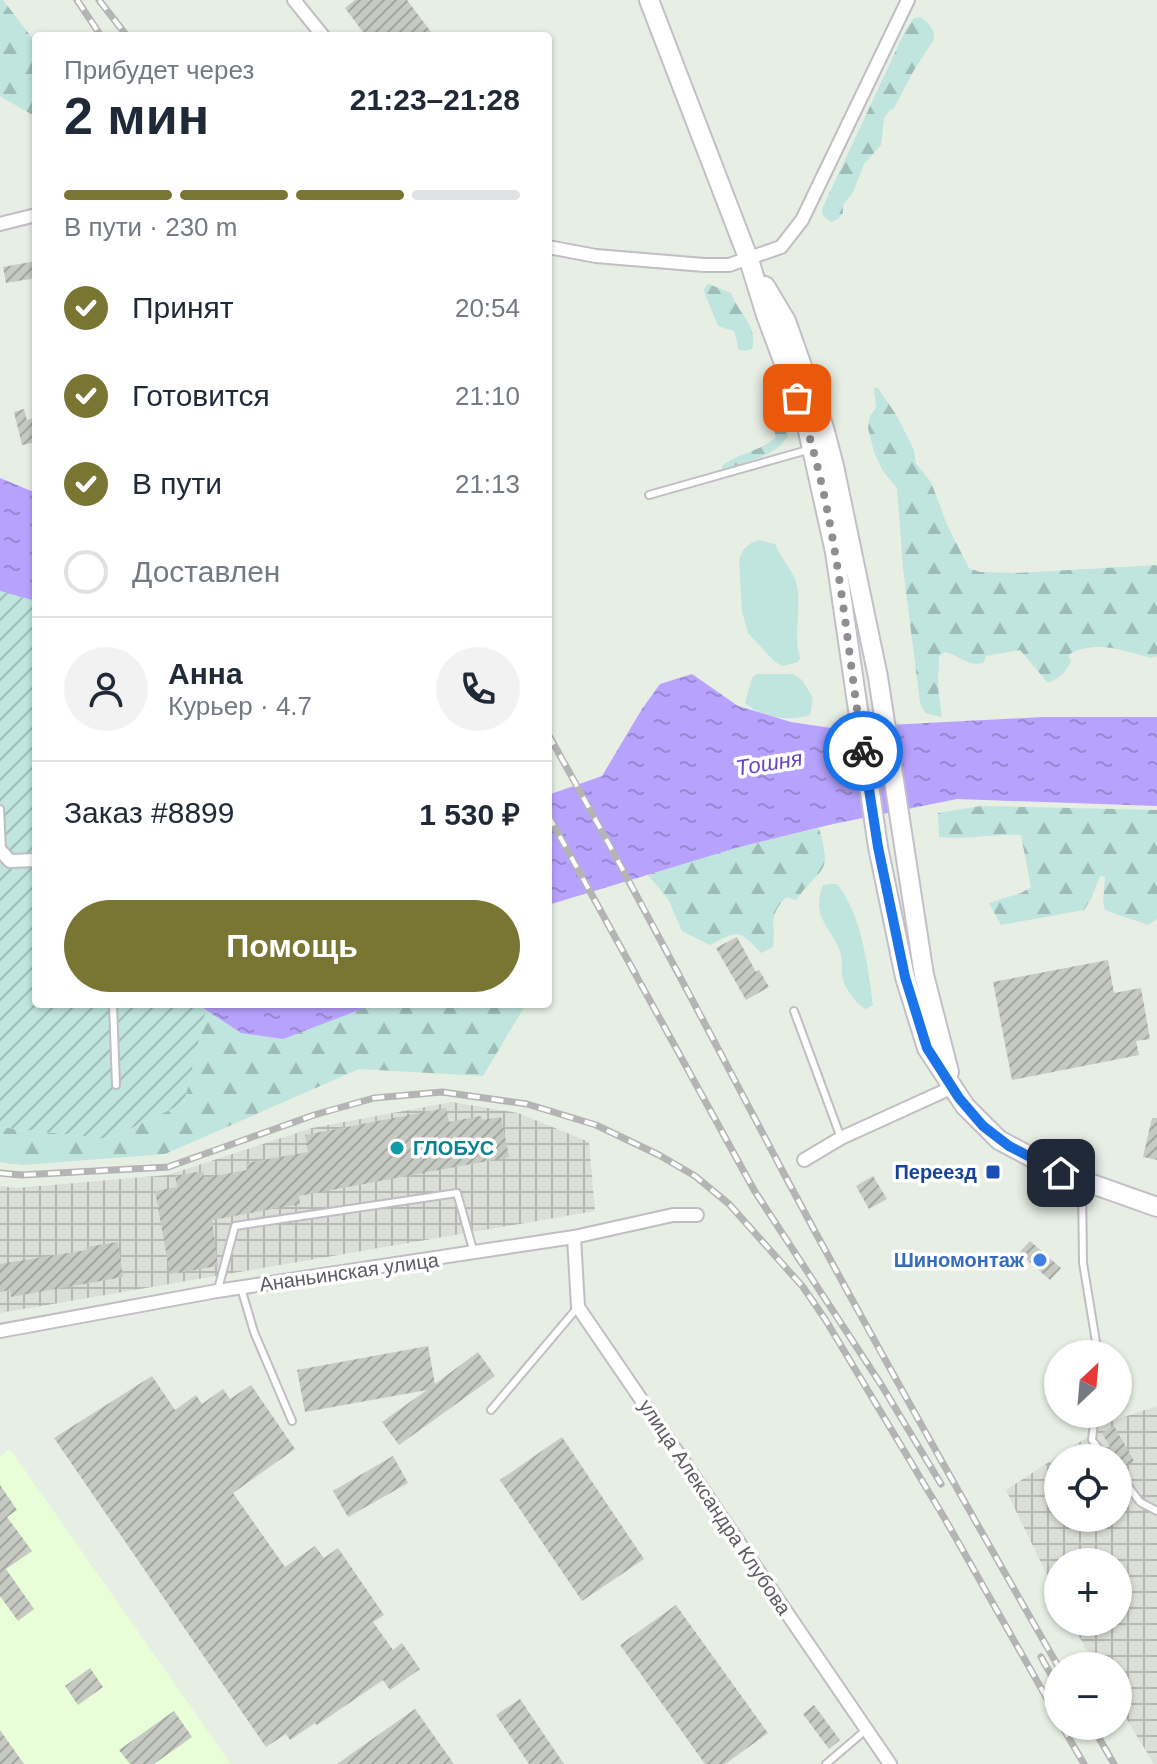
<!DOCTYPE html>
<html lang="ru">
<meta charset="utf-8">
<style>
:root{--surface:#fff;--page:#f2f2f3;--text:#1f2937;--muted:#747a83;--line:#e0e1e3;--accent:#797533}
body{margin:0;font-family:Helvetica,sans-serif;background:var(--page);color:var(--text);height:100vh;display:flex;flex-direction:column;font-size:30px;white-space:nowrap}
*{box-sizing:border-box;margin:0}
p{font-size:26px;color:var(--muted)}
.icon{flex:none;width:44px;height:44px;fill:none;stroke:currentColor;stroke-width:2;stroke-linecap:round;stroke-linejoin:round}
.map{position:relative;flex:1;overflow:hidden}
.side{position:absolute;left:32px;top:32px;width:520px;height:976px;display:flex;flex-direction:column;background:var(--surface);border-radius:8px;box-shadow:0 2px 6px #0004}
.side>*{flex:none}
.needle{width:52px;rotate:26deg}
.controls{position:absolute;left:1044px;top:1340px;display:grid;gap:16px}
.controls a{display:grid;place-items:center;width:88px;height:88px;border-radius:50%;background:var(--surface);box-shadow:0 2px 6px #0004;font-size:40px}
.pin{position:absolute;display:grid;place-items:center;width:68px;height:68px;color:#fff;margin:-34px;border-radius:16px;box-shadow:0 4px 12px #0006}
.courier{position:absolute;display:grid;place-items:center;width:80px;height:80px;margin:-40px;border:6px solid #1a73e8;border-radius:50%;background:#fff;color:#222;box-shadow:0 2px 10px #0007}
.head em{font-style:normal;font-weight:700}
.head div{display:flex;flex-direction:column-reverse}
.head{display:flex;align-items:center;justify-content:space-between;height:136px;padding:0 32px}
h1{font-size:52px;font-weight:700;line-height:60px}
.bar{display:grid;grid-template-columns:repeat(4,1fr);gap:12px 8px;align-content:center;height:96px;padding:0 32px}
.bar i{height:10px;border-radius:6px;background:var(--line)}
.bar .current{background:var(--accent)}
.bar p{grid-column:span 4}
.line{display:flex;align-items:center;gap:20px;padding:0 32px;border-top:2px solid var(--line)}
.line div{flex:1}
.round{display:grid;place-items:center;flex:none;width:84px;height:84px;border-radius:42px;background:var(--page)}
ol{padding:0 32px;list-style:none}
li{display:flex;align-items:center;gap:24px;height:88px}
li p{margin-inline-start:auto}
li .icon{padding:8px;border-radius:50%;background:var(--accent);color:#fff;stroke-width:4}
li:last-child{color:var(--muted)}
li i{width:44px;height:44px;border:4px solid var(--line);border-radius:50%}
.action{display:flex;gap:16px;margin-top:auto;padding:16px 32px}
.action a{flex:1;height:92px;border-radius:48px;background:var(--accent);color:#fff;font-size:32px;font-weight:700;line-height:92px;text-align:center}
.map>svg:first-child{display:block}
.commercial{fill:#e8fed8}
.industrial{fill:url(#industrial-grid);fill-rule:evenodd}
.grass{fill:#bfe5de}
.forest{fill:url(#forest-firs)}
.garden{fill:url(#garden-furrows)}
.water{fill:url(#water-ripples)}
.building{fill:url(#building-hatch)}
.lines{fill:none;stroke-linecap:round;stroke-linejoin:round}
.service-casing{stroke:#c0bdc4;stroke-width:10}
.minor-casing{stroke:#c0bdc4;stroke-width:16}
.secondary-casing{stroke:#c3bfc8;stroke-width:22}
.service{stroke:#fff;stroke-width:6}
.minor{stroke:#fff;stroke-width:12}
.secondary{stroke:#fff;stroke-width:18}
.rail-casing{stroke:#b5b4b5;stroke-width:7}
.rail{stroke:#fff;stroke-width:4;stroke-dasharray:12;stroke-linecap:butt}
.done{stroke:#8e8e90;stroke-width:8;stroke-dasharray:0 14.4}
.route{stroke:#1a73e8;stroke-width:10}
.culture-dot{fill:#0f9aa8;stroke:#fff;stroke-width:3}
.transit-dot{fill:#1a4fb4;stroke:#fff;stroke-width:3}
.shop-dot{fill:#3f7fe0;stroke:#fff;stroke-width:3}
.labels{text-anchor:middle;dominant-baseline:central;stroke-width:7;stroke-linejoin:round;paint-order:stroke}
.culture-label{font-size:20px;font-weight:bold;fill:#0d838f;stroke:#fff;text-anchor:start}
.transit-label{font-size:20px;font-weight:bold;fill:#164399;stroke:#fff;text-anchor:end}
.shop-label{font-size:20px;font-weight:bold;fill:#366cbe;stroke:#fff;text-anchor:end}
.street-label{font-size:20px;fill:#5e5b63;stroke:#fff}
.water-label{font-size:22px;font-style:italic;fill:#6c44c2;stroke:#fff}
</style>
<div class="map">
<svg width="1157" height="1764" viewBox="0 0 1157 1764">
<defs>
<pattern id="industrial-grid" width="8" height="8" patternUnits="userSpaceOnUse" patternTransform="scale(2)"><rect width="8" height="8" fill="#dbdfd7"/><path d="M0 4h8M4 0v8" fill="none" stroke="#b5b8b2"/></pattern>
<pattern id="forest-firs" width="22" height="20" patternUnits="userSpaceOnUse" patternTransform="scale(2)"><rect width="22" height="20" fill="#bfe5de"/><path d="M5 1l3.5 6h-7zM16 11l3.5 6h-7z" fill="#9ebdb8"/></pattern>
<pattern id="garden-furrows" width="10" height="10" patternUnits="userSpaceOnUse" patternTransform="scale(2)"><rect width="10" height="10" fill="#bfe5de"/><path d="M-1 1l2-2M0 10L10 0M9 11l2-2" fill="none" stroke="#9ebdb8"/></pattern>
<pattern id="water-ripples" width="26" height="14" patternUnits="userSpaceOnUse" patternTransform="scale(2)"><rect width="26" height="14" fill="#b8a2ff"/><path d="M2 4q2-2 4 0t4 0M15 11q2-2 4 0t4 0" fill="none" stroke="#9987d2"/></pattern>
<pattern id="building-hatch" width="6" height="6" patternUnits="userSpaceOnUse" patternTransform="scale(2)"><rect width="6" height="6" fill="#c6cac2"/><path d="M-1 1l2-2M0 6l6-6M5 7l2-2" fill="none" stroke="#a4a7a1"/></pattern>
</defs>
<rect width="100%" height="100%" fill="#e7eee3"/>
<polygon class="commercial" points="10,1449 231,1764 0,1764 0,1456"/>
<g class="industrial">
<polygon points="452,1102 518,1113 589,1142 595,1211 0,1313 0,1186 17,1188 168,1175 312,1128"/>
<path d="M1157,1406V1764H1154L1118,1705V1666H1096L1071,1622H1118V1562H1058V1598L1006,1490L1112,1421ZM1058,1458H1118V1518H1058Z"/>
</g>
<g class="grass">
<path d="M759,540L775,544C780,557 790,567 795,579C804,601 792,632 800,658L798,662L783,666L775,662L748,633L742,611L739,560L743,550L751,543Z"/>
<path d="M756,674H793L802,680L813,698L810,715C790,722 760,717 745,703L752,678Z"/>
<path d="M831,884H837C862,915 868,967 873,1005L866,1009C857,1005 846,990 843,980C840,970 844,959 839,949C828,923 811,916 823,885Z"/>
</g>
<g class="forest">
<polygon points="0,0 3,0 36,43 36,117 0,96"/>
<polygon points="921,17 929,24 934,33 933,41 914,70 894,108 888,112 884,119 881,145 864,164 853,192 843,205 843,213 838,219 831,222 823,216 822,209 906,29 914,18"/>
<path d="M708,284L731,293C738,313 759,327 752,349L745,351L739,349L734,331L718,326L705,294L704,289Z"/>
<path d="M877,387L897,416L914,450L916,464L931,482L947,525L969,568L980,572L1018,573L1157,565V656L1152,658C1124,651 1095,639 1068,655L1071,661C1066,672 1060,678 1048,683L1020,650L986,656L983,663C967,667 959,655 945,652L939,656L938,687L942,717L925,713L920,703L903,568L897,488L883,471L874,452L868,428L870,416L876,408L874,389Z"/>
<path d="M771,391L777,394L785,410L782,417L788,436C775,458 745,461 722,470V466C738,453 762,451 776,437L765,400L766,394Z"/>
<path d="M981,806L1157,810V919L1148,925L1105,910L1103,903L1105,877L1100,876L1091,899L1084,910L1001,925L989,903L1021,893L1031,887L1021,835C994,833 965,840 939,837L938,813Z"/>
<path d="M819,828C833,876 821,865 796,900L786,897C767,917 776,924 773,947L761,953C739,929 739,930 710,945L682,931L668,899L647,874L736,848Z"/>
<polygon points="375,1004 526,1004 483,1076 359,1069 165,1154 22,1165 0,1162 0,1127 108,1139 184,1103 206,1010 241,1033 283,1038"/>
</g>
<polygon class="garden" points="0,591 36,601 36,1004 197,1004 206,1010 184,1103 108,1139 0,1127"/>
<g class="water">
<polygon points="0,478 36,493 36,601 0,591"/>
<polygon points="692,674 738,706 791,722 831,728 1043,717 1157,717 1157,806 957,799 833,824 736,848 548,905 548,795 602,776 642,709 660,684"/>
<polygon points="197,1004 375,1004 283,1039 241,1033"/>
</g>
<g class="building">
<polygon points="355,0 407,0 434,36 366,36 345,8"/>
<polygon points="36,261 36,278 6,283 3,267"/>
<polygon points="24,409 27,420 36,417 36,442 22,445 14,412"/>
<polygon points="737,937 756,972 759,970 769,987 746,1000 716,948"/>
<polygon points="1108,960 1114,993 1141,988 1150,1039 1136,1041 1139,1055 1012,1080 993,982"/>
<polygon points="446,1108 449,1122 481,1116 482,1120 501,1117 509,1157 299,1196 300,1204 212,1220 218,1266 170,1274 155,1191 177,1187 175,1176 203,1171 204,1178 247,1170 246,1163 308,1152 305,1135"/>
<polygon points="1152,1118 1157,1118 1157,1160 1143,1157"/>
<polygon points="873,1176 887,1199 869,1209 856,1186"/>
<polygon points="1030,1241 1061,1268 1050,1280 1019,1253"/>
<polygon points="118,1242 123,1277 11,1297 10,1290 0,1292 0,1264 87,1250 86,1247"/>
<polygon points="428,1346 435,1384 478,1352 495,1376 399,1445 382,1422 427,1390 305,1412 297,1370"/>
<polygon points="152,1376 175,1410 196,1395 202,1404 223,1389 230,1399 251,1385 295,1449 233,1493 285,1567 315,1546 324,1558 338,1548 384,1615 373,1622 393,1650 402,1643 420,1669 390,1690 383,1680 317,1725 315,1723 290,1740 286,1734 266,1747 54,1438"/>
<polygon points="1114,1426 1134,1461 1122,1468 1102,1433"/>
<polygon points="562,1437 644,1559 582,1601 500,1480"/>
<polygon points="393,1456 408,1483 348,1517 333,1491"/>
<polygon points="0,1485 17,1510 7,1517 32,1551 6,1569 34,1609 18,1621 0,1596"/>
<polygon points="676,1605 768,1733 725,1764 705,1764 620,1645"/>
<polygon points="90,1668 103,1687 78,1705 65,1686"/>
<polygon points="520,1699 564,1764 529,1764 496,1715"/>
<polygon points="814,1705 840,1740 829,1749 803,1714"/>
<polygon points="415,1709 454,1764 337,1764"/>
<polygon points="174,1711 192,1737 154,1764 130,1764 119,1750"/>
<polygon points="0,1730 24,1764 0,1764"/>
</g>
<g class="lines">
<g class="service-casing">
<g id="service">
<polyline points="649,495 811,449"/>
<polyline points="0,809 2,850"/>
<polyline points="113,1004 116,1085"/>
<polyline points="794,1011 841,1138"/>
<polyline points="1082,1185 1083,1263 1098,1354"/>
<polyline points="241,1288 254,1332 292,1421"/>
<polyline points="218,1289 235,1226 457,1193 474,1253"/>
<polyline points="491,1410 578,1307"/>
<polyline points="1095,1414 1092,1440 1106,1458"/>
<polyline points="1118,1473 1140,1502 1157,1511"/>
<polyline points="826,1764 867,1729"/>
</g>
</g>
<g class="minor-casing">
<g id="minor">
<polyline points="294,0 323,36"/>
<polyline points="0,224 36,215"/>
<polyline points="548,247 596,256 704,265 729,265 781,247 802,220 908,0"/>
<polyline points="0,850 10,861 36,860"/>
<polyline points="804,1160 841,1138 953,1087"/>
<polyline points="574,1237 578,1307 890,1764"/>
<polyline points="0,1331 217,1291 574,1237 673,1215 697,1215"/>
</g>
</g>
<g class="secondary-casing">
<g id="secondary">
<polyline points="649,0 749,260 766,315 806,422 835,552 878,847 905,977 927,1048 965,1106 999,1140 1061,1173 1157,1207"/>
<polyline points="765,286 786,321 824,428 834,466 878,677 924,975 949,1072"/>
</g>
</g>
<use href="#service" class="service"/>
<use href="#minor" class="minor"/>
<use href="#secondary" class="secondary"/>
<g class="rail-casing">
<g id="rail">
<polyline points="77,0 101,36"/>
<polyline points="99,0 127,36"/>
<path d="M548,734C629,878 705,1024 782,1170C871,1337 964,1502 1058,1666"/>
<polyline points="548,815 754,1190 882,1386 941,1484"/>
<polyline points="0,1173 21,1175 168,1167 314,1115 374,1098 442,1092 527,1104 596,1125 659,1155 695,1176 729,1204 803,1287 825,1319 945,1519 1058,1718"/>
<polyline points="1041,1657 1058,1687"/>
<polyline points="1062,1726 1084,1764"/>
<polyline points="1092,1726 1114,1764"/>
</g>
</g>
<use href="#rail" class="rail"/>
</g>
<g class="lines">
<path class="done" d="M797,398C837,511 845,633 863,751"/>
<polyline class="route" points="863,751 878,847 905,977 927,1048 959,1098 983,1126 1009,1146 1061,1173"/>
</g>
<circle class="culture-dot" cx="397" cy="1148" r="8"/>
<rect class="transit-dot" x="985" y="1164" width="16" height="16" rx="4"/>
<circle class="shop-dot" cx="1040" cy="1260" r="8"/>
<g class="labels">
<g class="culture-label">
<text x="413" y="1148">ГЛОБУС</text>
</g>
<g class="transit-label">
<text x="977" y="1172">Переезд</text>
</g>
<g class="shop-label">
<text x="1024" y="1260">Шиномонтаж</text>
</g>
<g class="street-label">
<text transform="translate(349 1272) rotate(-8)">Ананьинская улица</text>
<text transform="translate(715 1507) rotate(56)">улица Александра Клубова</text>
</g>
<g class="water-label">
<text transform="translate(769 763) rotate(-9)">Тошня</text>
</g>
</g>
</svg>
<div class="controls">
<a><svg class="needle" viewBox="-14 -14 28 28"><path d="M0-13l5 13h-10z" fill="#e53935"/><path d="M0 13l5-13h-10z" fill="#747a83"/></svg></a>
<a><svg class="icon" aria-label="locate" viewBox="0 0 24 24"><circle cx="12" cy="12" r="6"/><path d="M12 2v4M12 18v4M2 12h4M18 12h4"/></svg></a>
<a>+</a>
<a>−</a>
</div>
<div class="pin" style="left:797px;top:398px;background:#ea580c"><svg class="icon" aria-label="bag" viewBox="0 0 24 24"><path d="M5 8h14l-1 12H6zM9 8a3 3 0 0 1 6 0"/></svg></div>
<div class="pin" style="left:1061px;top:1173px;background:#1f2937"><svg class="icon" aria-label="home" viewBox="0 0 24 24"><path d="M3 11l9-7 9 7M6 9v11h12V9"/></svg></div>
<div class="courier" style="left:863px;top:751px"><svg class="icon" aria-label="bike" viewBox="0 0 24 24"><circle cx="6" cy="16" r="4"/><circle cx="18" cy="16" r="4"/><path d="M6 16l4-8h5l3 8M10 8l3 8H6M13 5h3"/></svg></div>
<section class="side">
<div class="head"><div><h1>2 мин</h1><p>Прибудет через</p></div><em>21:23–21:28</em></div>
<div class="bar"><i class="current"></i><i class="current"></i><i class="current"></i><i></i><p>В пути · 230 m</p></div>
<ol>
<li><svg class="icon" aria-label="check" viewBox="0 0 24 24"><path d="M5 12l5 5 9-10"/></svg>Принят<p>20:54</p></li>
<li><svg class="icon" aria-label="check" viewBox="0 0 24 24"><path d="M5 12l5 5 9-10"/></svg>Готовится<p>21:10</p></li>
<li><svg class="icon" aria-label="check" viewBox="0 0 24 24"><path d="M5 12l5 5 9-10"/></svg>В пути<p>21:13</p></li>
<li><i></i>Доставлен</li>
</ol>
<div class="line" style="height:144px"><a class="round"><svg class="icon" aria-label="person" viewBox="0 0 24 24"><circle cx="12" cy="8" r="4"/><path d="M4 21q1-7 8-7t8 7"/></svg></a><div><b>Анна</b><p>Курьер · 4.7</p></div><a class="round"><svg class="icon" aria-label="phone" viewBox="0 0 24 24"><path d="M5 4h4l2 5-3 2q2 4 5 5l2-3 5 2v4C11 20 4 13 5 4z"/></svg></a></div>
<div class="line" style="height:104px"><div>Заказ #8899</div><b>1 530 ₽</b></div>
<div class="action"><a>Помощь</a></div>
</section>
</div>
